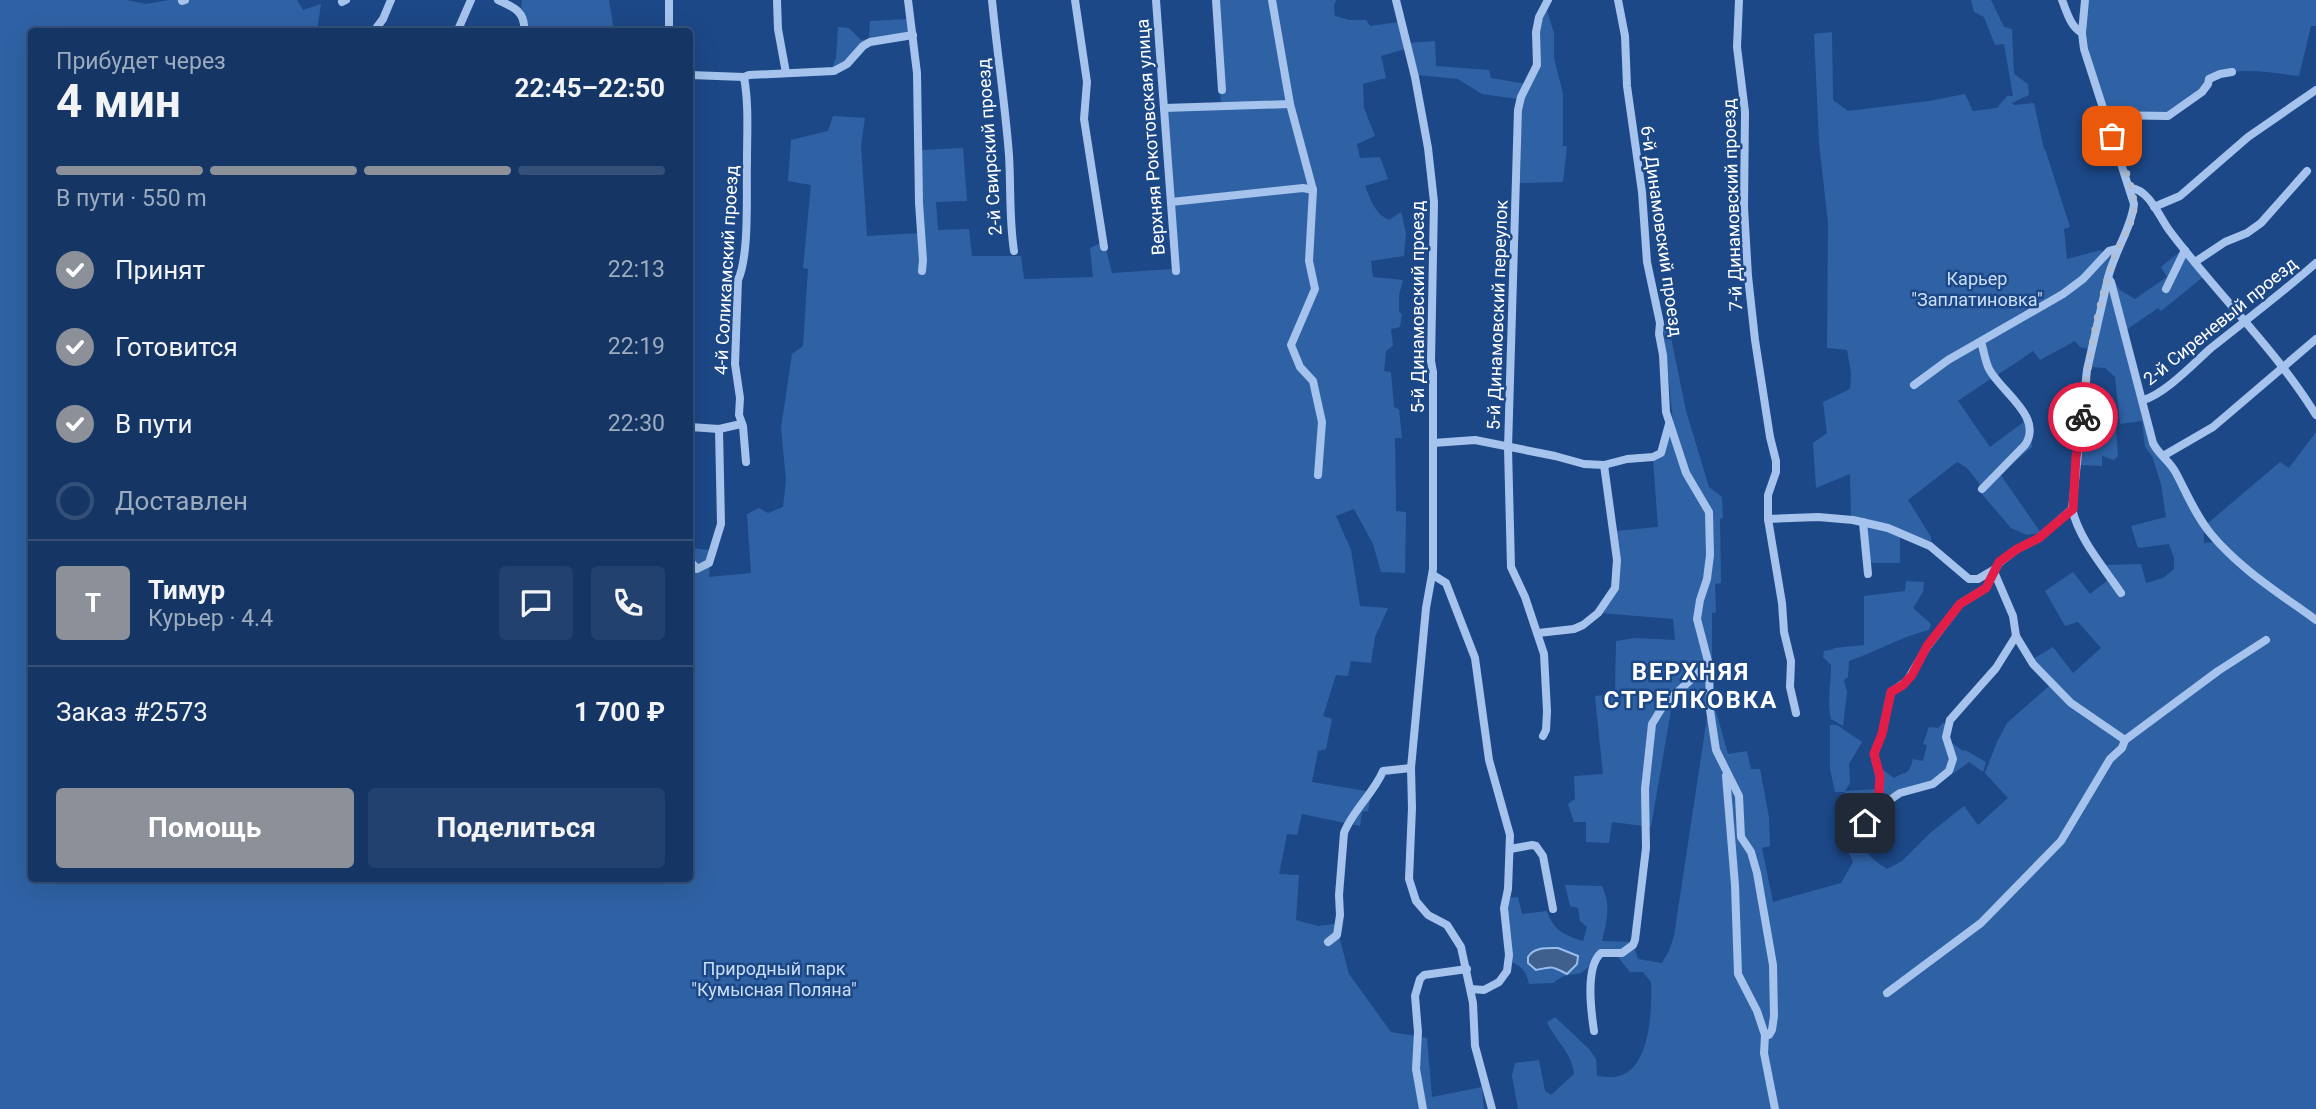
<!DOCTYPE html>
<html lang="ru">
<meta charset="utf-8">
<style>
:root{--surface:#153665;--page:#22416e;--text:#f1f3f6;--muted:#9dabbf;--line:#345079;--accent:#8c9099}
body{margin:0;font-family:Roboto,sans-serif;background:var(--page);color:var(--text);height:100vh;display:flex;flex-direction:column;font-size:26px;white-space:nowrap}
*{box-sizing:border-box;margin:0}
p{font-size:23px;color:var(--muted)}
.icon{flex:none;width:38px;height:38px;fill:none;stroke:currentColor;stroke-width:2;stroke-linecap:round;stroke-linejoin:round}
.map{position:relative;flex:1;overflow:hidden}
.side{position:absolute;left:28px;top:28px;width:665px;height:854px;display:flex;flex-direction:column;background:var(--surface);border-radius:7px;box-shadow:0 7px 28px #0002,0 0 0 2px var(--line)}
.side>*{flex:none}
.pin{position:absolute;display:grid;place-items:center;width:60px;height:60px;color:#fff;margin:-30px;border-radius:14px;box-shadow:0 4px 10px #0006}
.courier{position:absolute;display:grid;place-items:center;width:70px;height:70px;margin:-35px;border:5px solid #e11d48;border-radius:50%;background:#fff;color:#222;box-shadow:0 2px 9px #0007}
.headline em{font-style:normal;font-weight:700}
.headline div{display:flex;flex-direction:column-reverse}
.headline{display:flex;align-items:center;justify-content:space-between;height:119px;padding:0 28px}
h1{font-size:46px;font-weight:700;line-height:52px}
.bar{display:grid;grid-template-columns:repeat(4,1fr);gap:10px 7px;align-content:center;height:84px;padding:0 28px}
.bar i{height:9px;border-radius:5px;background:var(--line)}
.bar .on{background:var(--accent)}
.bar p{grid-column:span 4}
.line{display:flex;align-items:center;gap:18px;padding:0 28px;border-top:2px solid var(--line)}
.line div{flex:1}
.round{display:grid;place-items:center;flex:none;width:74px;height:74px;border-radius:7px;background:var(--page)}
ol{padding:0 28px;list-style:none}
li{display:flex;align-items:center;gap:21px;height:77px}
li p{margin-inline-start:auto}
li .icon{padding:7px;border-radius:50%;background:var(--accent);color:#fff;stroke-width:4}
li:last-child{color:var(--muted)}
li i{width:38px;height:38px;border:4px solid var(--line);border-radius:50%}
.button{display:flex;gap:14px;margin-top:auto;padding:14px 28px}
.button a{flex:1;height:80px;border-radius:7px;background:var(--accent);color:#fff;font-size:28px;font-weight:700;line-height:80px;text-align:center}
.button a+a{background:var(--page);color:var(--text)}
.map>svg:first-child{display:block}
.green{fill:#2f62a5}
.water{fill:#3f5f8d;stroke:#98beee;stroke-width:2}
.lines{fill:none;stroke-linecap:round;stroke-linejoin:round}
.minor{stroke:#a5c3ec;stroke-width:8}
.done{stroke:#b0bfd5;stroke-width:7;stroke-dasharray:0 12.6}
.route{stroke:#e11d48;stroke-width:9}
.labels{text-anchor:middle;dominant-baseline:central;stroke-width:5;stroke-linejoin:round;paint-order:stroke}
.street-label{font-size:18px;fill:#fff;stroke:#1c4887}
.park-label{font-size:18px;fill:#cadef9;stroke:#1c4887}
.district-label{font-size:24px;font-weight:bold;letter-spacing:2px;fill:#fff;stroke:#1c4887}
</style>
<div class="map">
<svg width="2316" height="1109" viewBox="0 0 2316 1109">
<rect width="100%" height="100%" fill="#1c4887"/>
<g class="green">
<path d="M0,0H127L146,4L169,0H297L303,10L321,4L317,31L32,32V878H690V548L711,550L709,577L751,573L747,514L759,508L768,513L783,507L786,480L781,428L792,354L803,346L808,269L803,268L811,185L788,181L791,140L828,131L833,116L865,118L861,145L867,236L920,233L922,150L963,148L967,201L936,202L938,230L969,229L972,256H1021L1024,279L1093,277L1090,248L1101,243L1105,245L1112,273L1172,269L1163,108L1218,105L1221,102L1213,0H1336L1334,6L1335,16L1349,20H1366L1370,26L1399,22L1405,49L1381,56L1386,78L1363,84L1364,108L1375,136L1357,144L1360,158L1380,157L1388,179L1365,186C1371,200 1374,213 1389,220L1401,212L1406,233L1404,256L1371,261L1373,277L1403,280L1399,295V312L1402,314L1400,327L1391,329L1393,346L1386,351L1384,371L1391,372L1394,407L1399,409L1402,438H1395L1396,511L1406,512L1405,573L1381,572L1373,544L1354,509L1336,516L1351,550L1360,606L1388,608L1375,637L1371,663L1351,661L1348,676L1336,675L1323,716L1332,719L1326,749L1318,751L1312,782L1372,792L1368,811L1362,812L1360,826L1302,814L1297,835L1287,834L1279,874L1299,875L1296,920L1318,926L1336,924L1349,974L1391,1032L1427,1038L1432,1097L1482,1087L1484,1109H0Z"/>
<polygon points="522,0 609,0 614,31 620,31 522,31 520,16"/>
<path d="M1971,0H1991L2004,27L2012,29L2014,74L2028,84L2029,95L2012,103L2014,105L2034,103L2044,149H2045L2070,227L2064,229L2067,259L2101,250L2103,254H2111L2088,349L2080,347L2075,341L2040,360L2033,351C2008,369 1983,383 1958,401L1990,447L2025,421L2031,437L2032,447L2000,474L2041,533L2027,535L2011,528L1981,493L1979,483L1967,468L1957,462L1908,500L1931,537V542L1911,534L1851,518L1850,474L1816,488L1813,443L1827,433L1823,402L1850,389L1851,373L1847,350L1827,348L1828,223L1819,143L1814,34L1832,32L1833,100L1848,111L1929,101L1965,94L1973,111L1997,108L2007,96H2013L2004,44L1995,45L1984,17L1974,12Z"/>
<path d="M2087,0H2316V26H2311L2299,76C2271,73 2232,64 2207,82C2195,91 2184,107 2169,113C2160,116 2120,112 2108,111C2092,76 2083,39 2087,0Z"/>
<path d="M1547,11L1554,33V58L1563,94V146H1567L1563,182L1520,183L1522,103C1532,83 1538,19 1547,11Z"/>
<polygon points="908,19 908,32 878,38 846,63 831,70 836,58 838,27 849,28 861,40 869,39 870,21"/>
<polygon points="1435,41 1436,66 1489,70 1491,78 1526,84 1518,99 1482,94 1458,79 1417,75 1408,43"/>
<polygon points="2182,250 2203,277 2161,311 2158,308 2126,330 2114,281 2120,290 2135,299 2167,277 2161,267"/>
<path d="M2108,285L2148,428L2199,521L2204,532V543L2214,542L2316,623V1109H1518L1512,1075L1515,1063L1539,1060L1545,1091L1551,1095L1574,1074C1572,1052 1556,1042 1547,1022L1555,1017L1589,1049L1596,1059L1597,1076C1604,1077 1612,1078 1619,1076C1651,1068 1652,1007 1651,982L1643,972H1630L1617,956L1634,947L1638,959L1662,963L1669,951L1674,936L1708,711L1672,704L1651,827L1612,822L1609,843L1586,842V822H1574L1568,804L1575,799L1574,776L1603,774L1595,696L1615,694L1616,641L1635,638L1675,640L1673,619L1600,613L1611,594L1615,531L1658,527L1653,459L1673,422L1663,324L1668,323L1686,411L1709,487L1722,497L1723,518L1720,519L1721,583L1715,584L1716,612L1712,613V697L1728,754L1747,751L1751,769H1760L1769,817L1770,846L1762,848L1773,902L1841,883L1853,862L1841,837L1845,792H1835L1830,769V725H1837L1862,742L1849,764L1850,783L1845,791L1877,789L1873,805L1853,831C1859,848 1873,860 1887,869L1902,861L1930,833L1964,806L1978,825L2008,798L1985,773L1997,742L2007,723L2049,686L2033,659L2053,647L2073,673L2101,648L2078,622L2065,626L2045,591L2073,572L2090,594L2108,580L2105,565L2141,564L2146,583L2163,578L2174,569V558L2169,544L2138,548L2131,526L2166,517L2161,484L2152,456L2145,447L2142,421L2120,424L2115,377L2105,368L2091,367Z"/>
<polygon points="2116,429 2118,456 2114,460 2102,456 2102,466 2080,465 2086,431"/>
<polygon points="2316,432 2316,616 2248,568 2207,524 2280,462 2289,468"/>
<polygon points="1859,525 1900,534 1900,563 1863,563"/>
<path d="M1906,581L1924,582L1923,592L1913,608L1931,624L1929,630C1900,637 1876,652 1849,661L1848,677L1844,680L1847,692L1843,726L1831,719C1827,702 1831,683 1831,665L1823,657L1824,651L1834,649V648L1864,645V596L1905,591Z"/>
<path d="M1943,723L1946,724L1949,741L1963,751L1965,750L1986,762L1983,772L1969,762L1954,773L1948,770L1939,778L1880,805L1879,767L1894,778C1907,770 1908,777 1913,759L1923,761L1927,745L1923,744L1929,727L1938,728Z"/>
<path d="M1565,885L1602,886C1611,906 1607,920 1602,941L1633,942L1626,949L1596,953C1581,987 1572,965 1554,983L1529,984C1526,971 1522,966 1510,962L1506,922L1508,898L1518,897L1522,914L1547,911C1553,930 1564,935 1583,941L1587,927L1580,921L1578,908L1570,906Z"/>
</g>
<path class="water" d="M1558,948L1578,956L1577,964L1567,974C1551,966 1554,966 1536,970L1528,963V957C1534,947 1547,948 1558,948Z"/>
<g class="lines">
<g class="minor">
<path d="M498,0C514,7 526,12 524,32"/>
<polyline points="669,0 669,32"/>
<polyline points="777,0 778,29 786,73"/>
<polyline points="908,0 917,73 919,203 923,260 922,271"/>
<path d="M992,0C997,52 1005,103 1009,155C1011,187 1009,219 1014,251"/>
<polyline points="1075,0 1087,82 1084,119 1104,247"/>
<polyline points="1156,0 1176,271"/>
<polyline points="1216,0 1222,90"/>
<polyline points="1396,0 1415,77 1428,148 1434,202 1431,361 1433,372 1433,569 1426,608 1411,768 1412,808 1409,879 1416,901 1428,915 1447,925 1461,947 1473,1003 1475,1046 1492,1109"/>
<polyline points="1618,0 1625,36 1627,86 1642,192 1647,262 1660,323 1659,334 1663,355 1666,412 1686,473 1709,512 1710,555 1707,579 1700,600 1697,619 1709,665 1710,710 1716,750 1739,796 1741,837 1751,852 1757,873 1773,965 1774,1016 1772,1030 1769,1035 1765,1035 1764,1053 1775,1109"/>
<polyline points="1739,0 1737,47 1745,112 1744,207 1748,276 1755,340 1770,437 1776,461 1776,472 1768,495 1768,519 1782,603 1784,632 1791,661 1790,687 1796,713"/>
<path d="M2062,0C2067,12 2070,26 2082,33"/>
<path d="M2085,0L2082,33L2084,49L2134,204C2132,226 2114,253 2108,278L2111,282L2153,443C2158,454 2170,461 2176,473C2187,494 2196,516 2211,534C2240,569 2279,593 2316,620"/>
<polyline points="182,1 185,0"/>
<polyline points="342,2 346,0"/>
<polyline points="377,27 383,19 391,0"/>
<polyline points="457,32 471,0"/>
<polyline points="690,75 744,77 749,75 834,71 847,64 863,46 870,42 913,35"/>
<path d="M744,77C749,105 747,132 747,160C746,190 750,254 738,280L735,364L740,398L739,415L743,426L746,462"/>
<polyline points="1290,104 1313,190 1309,261 1315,289 1291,345 1300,367 1313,381 1322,422 1318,475"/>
<polyline points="1164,108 1290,104 1272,0"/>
<polyline points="2105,115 2168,116 2202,92 2208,84 2209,79 2220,74 2232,72"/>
<path d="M2131,188C2149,190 2159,216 2169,230C2216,293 2274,347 2316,415"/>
<polyline points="1171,202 1303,188 1313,190"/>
<polyline points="2154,207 2180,196 2248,137 2316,90"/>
<polyline points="2195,262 2225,242 2247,233 2261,223 2307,171"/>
<path d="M2108,278L2087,370L2072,509C2080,541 2103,566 2121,593"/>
<polyline points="2166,289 2185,250"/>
<path d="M1981,342C1984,351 1985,361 1989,369C2001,392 2044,417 2025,445L1982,489"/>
<polyline points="1914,385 1948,360 2063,294 2083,279 2109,251 2117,249"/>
<path d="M2143,400C2165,394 2194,363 2211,348C2246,320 2282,293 2316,263"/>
<polyline points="690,427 719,429 741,424"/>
<polyline points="1433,443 1475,440 1555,456 1584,464 1604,465 1627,459 1653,457 1661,453 1669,424"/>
<polyline points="2163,456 2213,427 2316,339"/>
<polyline points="1768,519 1818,517 1853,520 1888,528 1930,546 1969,579 1978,579 1995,569"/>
<polyline points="1863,522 1868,574"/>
<polyline points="690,561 697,569 709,563 721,524 719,429"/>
<polyline points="1995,574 2013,616 2016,636 2033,664 2071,703 2125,740"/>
<polyline points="1433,575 1446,583 1475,658 1489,760 1510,835 1508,889 1504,908 1509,955 1507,971 1499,982 1484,990 1471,989"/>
<polyline points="1538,633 1574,629 1583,625 1598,613 1615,588 1617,560 1604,465"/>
<polyline points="1543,736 1546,730 1547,711 1544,654 1525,597 1511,567 1508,448 1518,110 1521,97 1537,65 1536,32 1539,17 1548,0"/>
<polyline points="1726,776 1735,885 1738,974 1757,1011 1765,1035"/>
<polyline points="1878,808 1900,793 1933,784 1949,771 1953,759 1946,737 1950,720 1996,668 2016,636"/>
<polyline points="1858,833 1878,808 1880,777 1874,754 1882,734 1891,692 1907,681 1927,647 1960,604 1986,588 1999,563 2017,549 2039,538 2072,509"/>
<polyline points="1510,849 1532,845 1536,846 1543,856 1553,909"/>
<path d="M1328,942L1337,935L1340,915L1339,895L1344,833C1352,811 1374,793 1383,771L1411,768"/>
<polyline points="1887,993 1981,923 2061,841 2110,759 2122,748 2125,740 2218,671 2266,640"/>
<path d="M1594,1031C1591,1011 1585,967 1601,953H1622L1633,945L1635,940L1646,848L1645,789L1652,724L1663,706L1705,666L1709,665"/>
<polyline points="1423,1109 1416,1069 1418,1032 1415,996 1420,979 1424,975 1467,969"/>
</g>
</g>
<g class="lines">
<path class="done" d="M2083,417C2087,365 2096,313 2112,263C2118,244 2136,223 2134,202C2132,180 2119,157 2112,136"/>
<polyline class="route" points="1865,823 1878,808 1880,776 1874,754 1882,734 1891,692 1903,685 1912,675 1927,646 1960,604 1986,588 1999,562 2017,549 2039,538 2073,509 2076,457 2083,417"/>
</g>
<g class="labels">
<g class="street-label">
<text transform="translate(1150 137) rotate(-94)">Верхняя Рокотовская улица</text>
<text transform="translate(989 147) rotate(-94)">2-й Свирский проезд</text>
<text transform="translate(1732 205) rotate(-92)">7-й Динамовский проезд</text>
<text transform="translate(1662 231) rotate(82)">6-й Динамовский проезд</text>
<text transform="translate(726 270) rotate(-87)">4-й Соликамский проезд</text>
<text transform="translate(1417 307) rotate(-90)">5-й Динамовский проезд</text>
<text transform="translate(1497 315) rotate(-88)">5-й Динамовский переулок</text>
<text transform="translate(2220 321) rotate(-39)">2-й Сиреневый проезд</text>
</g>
<g class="park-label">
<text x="1977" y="278">Карьер<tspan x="1977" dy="21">"Заплатиновка"</tspan></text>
<text x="774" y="968">Природный парк<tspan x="774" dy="21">"Кумысная Поляна"</tspan></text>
</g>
<g class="district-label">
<text x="1691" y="672">ВЕРХНЯЯ<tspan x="1691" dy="28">СТРЕЛКОВКА</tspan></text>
</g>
</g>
</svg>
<div class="pin" style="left:2112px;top:136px;background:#ea580c"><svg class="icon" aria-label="bag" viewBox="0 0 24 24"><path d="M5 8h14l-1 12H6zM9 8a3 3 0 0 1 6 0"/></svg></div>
<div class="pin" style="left:1865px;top:823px;background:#1f2937"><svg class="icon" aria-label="home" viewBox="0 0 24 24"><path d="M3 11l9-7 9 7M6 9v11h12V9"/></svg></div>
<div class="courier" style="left:2083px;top:417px"><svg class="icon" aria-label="bike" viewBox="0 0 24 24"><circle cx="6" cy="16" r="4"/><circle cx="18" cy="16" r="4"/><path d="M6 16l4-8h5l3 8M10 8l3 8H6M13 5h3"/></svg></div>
<section class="side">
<div class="headline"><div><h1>4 мин</h1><p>Прибудет через</p></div><em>22:45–22:50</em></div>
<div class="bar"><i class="on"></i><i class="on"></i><i class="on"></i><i></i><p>В пути · 550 m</p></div>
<ol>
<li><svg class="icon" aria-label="check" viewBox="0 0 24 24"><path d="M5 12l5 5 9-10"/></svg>Принят<p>22:13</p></li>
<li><svg class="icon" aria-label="check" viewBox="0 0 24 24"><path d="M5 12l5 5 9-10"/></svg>Готовится<p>22:19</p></li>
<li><svg class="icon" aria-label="check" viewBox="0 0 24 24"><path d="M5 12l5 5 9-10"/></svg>В пути<p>22:30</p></li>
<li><i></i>Доставлен</li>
</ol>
<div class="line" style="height:126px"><b class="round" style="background:var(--accent);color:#fff">Т</b><div><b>Тимур</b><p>Курьер · 4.4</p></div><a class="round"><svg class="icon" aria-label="chat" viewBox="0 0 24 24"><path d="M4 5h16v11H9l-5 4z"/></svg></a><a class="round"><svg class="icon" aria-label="phone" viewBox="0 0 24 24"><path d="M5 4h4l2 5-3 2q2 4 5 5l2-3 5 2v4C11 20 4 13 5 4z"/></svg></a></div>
<div class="line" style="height:91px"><div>Заказ #2573</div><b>1 700 ₽</b></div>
<div class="button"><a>Помощь</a><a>Поделиться</a></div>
</section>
</div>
